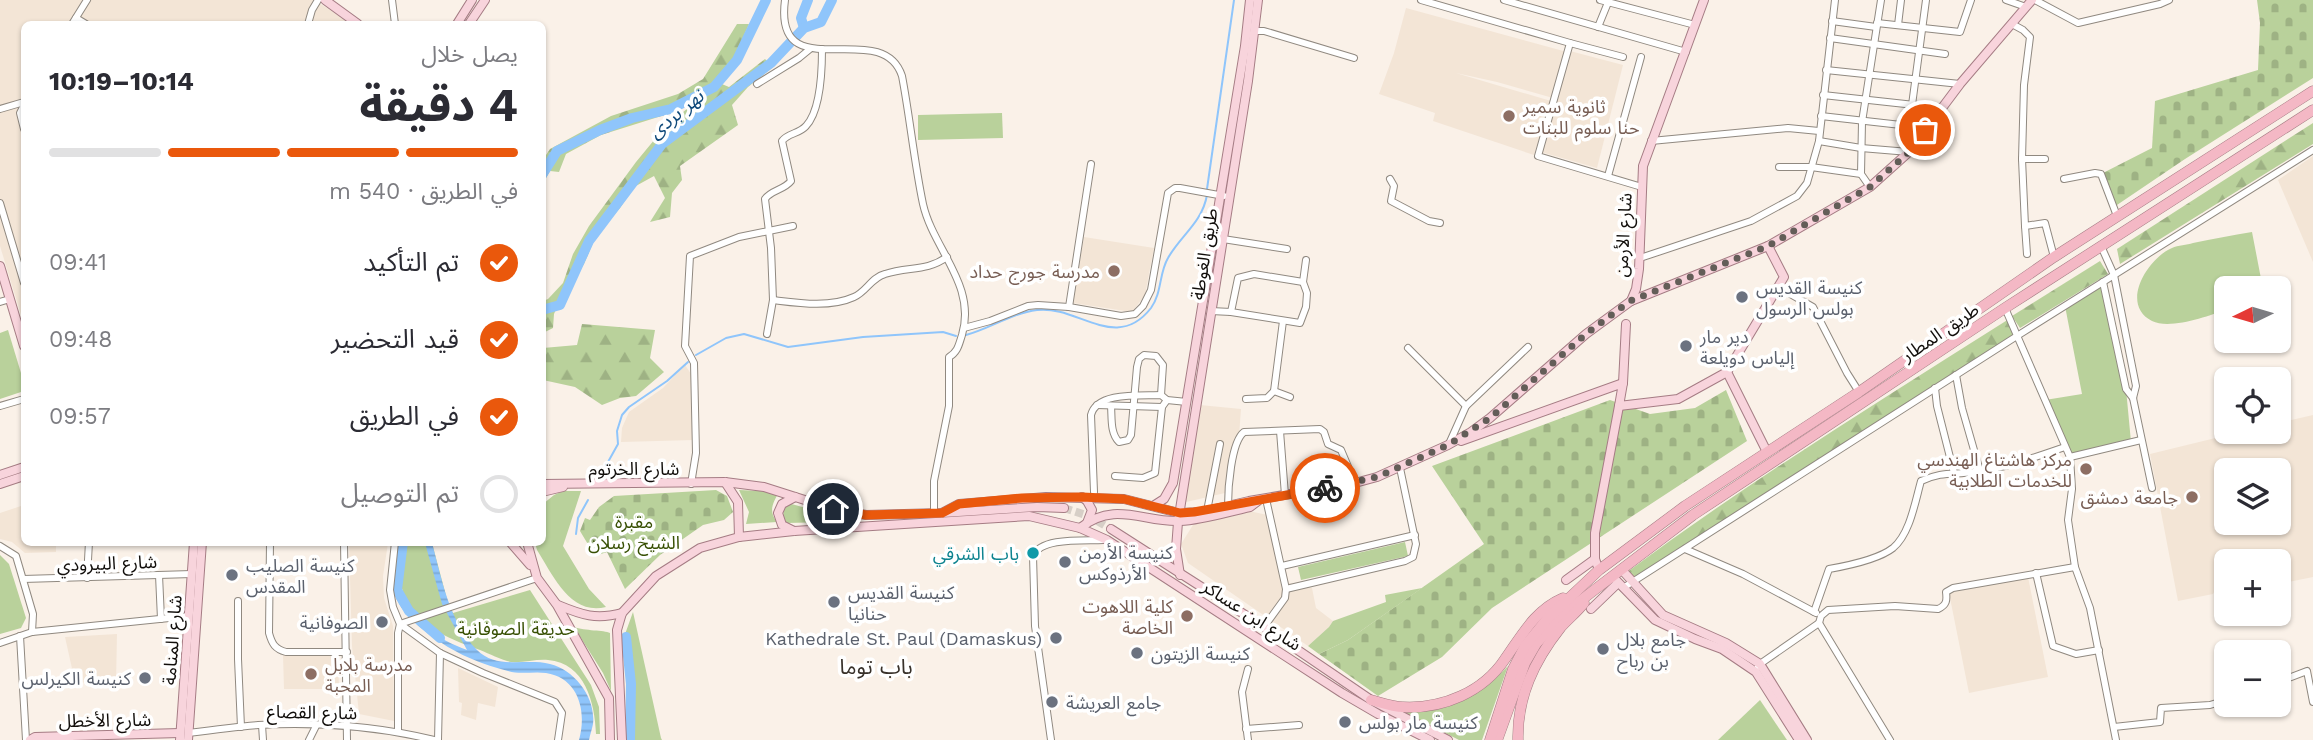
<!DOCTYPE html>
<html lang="ar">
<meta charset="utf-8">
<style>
:root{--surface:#fff;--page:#f7f7f7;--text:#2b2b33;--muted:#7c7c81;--line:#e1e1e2;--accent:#ea580c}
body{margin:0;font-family:"Work Sans","Noto Sans Arabic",sans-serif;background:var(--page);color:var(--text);direction:rtl;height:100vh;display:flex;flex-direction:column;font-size:26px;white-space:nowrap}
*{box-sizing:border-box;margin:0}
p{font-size:23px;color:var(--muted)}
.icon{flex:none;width:38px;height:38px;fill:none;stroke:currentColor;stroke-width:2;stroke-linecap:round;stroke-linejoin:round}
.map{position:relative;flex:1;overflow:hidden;direction:ltr}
.details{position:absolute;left:21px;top:21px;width:525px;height:525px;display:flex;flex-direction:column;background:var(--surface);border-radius:10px;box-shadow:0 2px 5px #0004;direction:rtl}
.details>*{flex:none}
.needle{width:46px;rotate:265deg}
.buttons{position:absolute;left:2214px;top:276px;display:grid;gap:14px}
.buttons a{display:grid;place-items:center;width:77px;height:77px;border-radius:10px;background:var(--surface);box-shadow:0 2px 5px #0004;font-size:35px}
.pin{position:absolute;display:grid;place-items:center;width:60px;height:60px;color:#fff;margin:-30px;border:4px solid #fff;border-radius:50%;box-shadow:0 2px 7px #0007}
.courier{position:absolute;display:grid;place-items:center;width:70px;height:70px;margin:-35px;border:5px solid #ea580c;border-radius:50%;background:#fff;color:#222;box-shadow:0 2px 9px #0007}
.head em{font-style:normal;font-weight:700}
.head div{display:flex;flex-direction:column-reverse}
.head{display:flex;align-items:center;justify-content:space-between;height:119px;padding:0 28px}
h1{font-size:46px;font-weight:700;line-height:52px}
.bar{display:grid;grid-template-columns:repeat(4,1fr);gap:10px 7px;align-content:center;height:84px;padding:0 28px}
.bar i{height:9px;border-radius:5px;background:var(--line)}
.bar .selected{background:var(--accent)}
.bar p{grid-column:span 4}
ol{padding:0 28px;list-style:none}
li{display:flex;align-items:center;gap:21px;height:77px}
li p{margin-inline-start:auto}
li .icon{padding:7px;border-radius:50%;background:var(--accent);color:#fff;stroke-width:4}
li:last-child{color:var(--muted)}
li i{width:38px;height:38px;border:4px solid var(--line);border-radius:50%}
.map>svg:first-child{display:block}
.built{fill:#f3e5d6;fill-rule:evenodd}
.forest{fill:url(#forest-firs)}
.cemetery{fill:url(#cemetery-stones)}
.green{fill:#b9d19b}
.water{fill:url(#water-rules)}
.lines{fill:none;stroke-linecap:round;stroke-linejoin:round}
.stream{stroke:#8fc5fb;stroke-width:2}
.river{stroke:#8fc5fb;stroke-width:10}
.major-tunnel{stroke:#d7cfc7;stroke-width:8;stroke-dasharray:8 4;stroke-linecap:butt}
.minor-casing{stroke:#908980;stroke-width:8}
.major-casing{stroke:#a57c84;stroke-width:10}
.highway-casing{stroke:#a57c84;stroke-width:11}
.minor{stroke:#fff;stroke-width:6}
.major{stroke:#f8d4dc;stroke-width:8}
.highway{stroke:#f4b8c5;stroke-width:10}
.done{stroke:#635d58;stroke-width:7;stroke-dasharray:0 12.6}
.route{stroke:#ea580c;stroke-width:9}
.education-dot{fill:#8d6e63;stroke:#fff;stroke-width:2.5}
.worship-dot{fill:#6b7280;stroke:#fff;stroke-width:2.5}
.culture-dot{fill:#0f9aa8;stroke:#fff;stroke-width:2.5}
.labels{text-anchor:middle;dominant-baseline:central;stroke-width:7;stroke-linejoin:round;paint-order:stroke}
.education-label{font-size:18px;fill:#785e54;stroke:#fff;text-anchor:end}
.street-label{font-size:18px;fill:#110e0b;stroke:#fff}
.worship-label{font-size:18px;fill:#5b616d;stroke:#fff;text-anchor:start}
.park-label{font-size:18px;fill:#385004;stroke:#fff}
.culture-label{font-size:18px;fill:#0d838f;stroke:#fff;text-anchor:end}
.water-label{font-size:19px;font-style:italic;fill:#0f497a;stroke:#fff}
.quarter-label{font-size:21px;fill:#38312a;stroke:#fff}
</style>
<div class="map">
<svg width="2313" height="740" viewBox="0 0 2313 740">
<defs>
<pattern id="forest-firs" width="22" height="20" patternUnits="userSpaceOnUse" patternTransform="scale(1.75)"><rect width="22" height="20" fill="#b9d19b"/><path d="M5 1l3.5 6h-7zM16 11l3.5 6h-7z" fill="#9eb284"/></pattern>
<pattern id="cemetery-stones" width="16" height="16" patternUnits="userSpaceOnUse" patternTransform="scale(1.75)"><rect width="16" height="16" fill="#b9d19b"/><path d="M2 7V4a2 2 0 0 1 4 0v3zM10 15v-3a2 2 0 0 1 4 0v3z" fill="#9eb284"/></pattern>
<pattern id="water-rules" width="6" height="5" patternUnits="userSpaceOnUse" patternTransform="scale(1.75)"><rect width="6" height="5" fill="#8fc5fb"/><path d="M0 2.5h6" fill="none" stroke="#7aa8d6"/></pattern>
</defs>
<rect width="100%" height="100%" fill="#faf1e8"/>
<g class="built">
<polygon points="0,0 314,0 353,24 24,24 24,325 0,246"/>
<polygon points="1406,8 1567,52 1553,98 1497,82 1456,73 1551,101 1534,155 1433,121 1435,113 1379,94 1394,53"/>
<polygon points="1570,51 1623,65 1597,168 1541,152"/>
<polygon points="2313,156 2313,262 2278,180"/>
<polygon points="1084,237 1154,248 1145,295 1132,312 1073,303"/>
<polygon points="685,365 691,374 694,440 621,442 622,428 629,412 663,388"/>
<polygon points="1200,405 1241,409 1239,436 1225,493 1182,503"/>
<path d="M2313,415V577L2279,584L2278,562H2226V579H2222L2213,594L2178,601L2150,454L2240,432H2278L2279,423ZM2226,471H2278V523H2226Z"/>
<polygon points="24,505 24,542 56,543 56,552 25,553 12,542 0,539 0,513"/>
<polygon points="1249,511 1272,516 1289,583 1312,588 1316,608 1333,621 1329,627 1308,646 1188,563 1181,544 1193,525"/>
<polygon points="349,543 388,543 383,576 384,598 393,626 394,721 359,714 352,646"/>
<polygon points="2028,577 2048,677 1969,693 1949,593"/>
<polygon points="117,634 116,684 75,682 65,637"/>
<polygon points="283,655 338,655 339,689 284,689"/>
<polygon points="458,668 498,687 495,707 478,703 476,720 461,715 462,703 459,702"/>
</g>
<g class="forest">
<polygon points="737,24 749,24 736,54 717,82 729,87 765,59 773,67 748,87 732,105 738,125 680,166 682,180 672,193 670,217 650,222 665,198 654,176 634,187 620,208 596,236 584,264 561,298 554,314 553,328 543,333 543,301 548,299 563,283 573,254 589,226 636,162 664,128 694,103 671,113 601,135 566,154 559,172 550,171 543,183 542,161 550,149 611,116 678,94 703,79"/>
<polygon points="2313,123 2313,144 2120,264 2117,249"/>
<polygon points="2100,261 2108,274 2020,328 2012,316"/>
<path d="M2009,319L2017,336L1634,582L1626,573C1749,481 1880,401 2009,319Z"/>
<polygon points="582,324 655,330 650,358 664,372 636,396 620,398 602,405 575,387 543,380 543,348 577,345"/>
</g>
<g class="cemetery">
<polygon points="2257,0 2313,0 2313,78 2185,159 2114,207 2101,174 2152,148 2155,101 2258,70 2260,23"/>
<polygon points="1726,390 1747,441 1492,608 1442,657 1378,696 1319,654 1348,640 1484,544 1432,466 1610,400 1650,414 1695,408"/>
<polygon points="716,490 727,496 733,512 724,520 703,525 660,555 625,589 607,552 595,556 580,531 585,518 590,520 599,507 614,496"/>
</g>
<g class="green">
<polygon points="1002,113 1003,138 918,140 918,115"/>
<path d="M2252,232L2263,289H2226V310C2208,316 2170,330 2152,321C2119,304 2148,258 2172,248C2178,245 2187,245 2193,243C2213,239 2232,235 2252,232Z"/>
<polygon points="2103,282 2126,389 2131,442 2070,457 2045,400 2082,394 2065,306"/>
<polygon points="8,330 24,383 24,391 0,399 0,333"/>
<path d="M739,490L779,492C773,503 768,511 777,522L746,524L749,512Z"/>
<path d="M563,491H581L563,546L589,589L606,607C570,616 553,575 537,550L535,543L542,542L543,504L554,495Z"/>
<polygon points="788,503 831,515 831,522 786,523 783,517 784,508"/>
<polygon points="1405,542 1408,556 1301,580 1298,567"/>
<path d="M405,543H432L448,603L453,613L530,590L591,685L599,707L600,734H596C595,703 585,663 548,660C536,659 523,663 511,662C501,660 490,654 480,650C447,638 410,624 401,585C399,573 404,555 405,543Z"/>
<polygon points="0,555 9,564 26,618 21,628 0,634"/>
<polygon points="1422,588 1348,640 1319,654 1308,646 1329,627 1333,621 1386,602 1385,595"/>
<polygon points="633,612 661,738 662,740 633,740 634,689 624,637"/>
<path d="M574,627C585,631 604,630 610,633L611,691L603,673Z"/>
<path d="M1508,666L1482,740H1459L1404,712C1454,705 1471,704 1508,666Z"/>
<polygon points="1760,700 1787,740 1718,740"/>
</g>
<path class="water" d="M400,543H403C402,554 395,581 398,591C407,621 440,640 467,650L442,604L425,543H432C442,580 449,621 477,650C497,670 526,658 550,664C575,670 596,698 593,724C592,729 590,735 589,740H579C587,712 579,678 546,673C533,671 521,675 508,671C474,662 450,651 422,629C411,620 396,605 394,591C392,576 398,557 400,543Z"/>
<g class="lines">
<g class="stream">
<polyline points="1207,189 1234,0"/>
<path d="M966,335C989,329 1012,313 1037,310C1078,305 1116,353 1151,308C1162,293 1159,273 1168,258C1181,235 1202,223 1207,195"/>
<polyline points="696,355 726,338 744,334 788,347 863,337 943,332 956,336"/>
<polyline points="603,471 618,444 617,431 622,415 629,407 667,381 688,362"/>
<polyline points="576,534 578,518 588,500"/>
</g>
<g class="river">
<polyline points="804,28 801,18 808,0"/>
<polyline points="542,175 557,151 600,130 632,118 671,109 714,87 737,60 766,0"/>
<polyline points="542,310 560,305 589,241 662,144 771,63 804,28 821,22 832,0"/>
<polyline points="403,542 397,590 409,611 440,638"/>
<polyline points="626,637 631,684 630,740"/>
</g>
<polyline class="major-tunnel" points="1064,508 1089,516 1111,529"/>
<g class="minor-casing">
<g id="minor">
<polyline points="392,0 395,24"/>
<path d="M785,0C773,91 882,15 902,76C910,118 914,161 923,204C933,249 977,285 962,335C959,344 958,352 949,357V406L934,481V514"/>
<polyline points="1421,0 1570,43 1538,156 1642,187"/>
<polyline points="1504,0 1686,52"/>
<polyline points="1600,0 1695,25"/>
<polyline points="2006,0 2026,7"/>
<polyline points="2035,0 2078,23 2160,4 2169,0"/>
<polyline points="76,18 86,24"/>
<polyline points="1832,21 1876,27"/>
<polyline points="1877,23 1960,32 1971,0"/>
<polyline points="72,24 87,0"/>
<polyline points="308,24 312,10 318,0"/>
<polyline points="2012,24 2023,30 2030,37 2024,85 2022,159 2025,226 2045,223 2054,257"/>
<polyline points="1898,25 1901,0"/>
<polyline points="1598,27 1609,0"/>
<polyline points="1255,31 1264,31 1354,58"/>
<polyline points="1830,38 1945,54"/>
<polyline points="1570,43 1623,57"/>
<polyline points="1826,70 1960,84"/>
<polyline points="757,84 799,58 810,49"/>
<polyline points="1823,95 1942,108"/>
<polyline points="24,105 20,113 24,129"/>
<polyline points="0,109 24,102"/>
<polyline points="1821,116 1910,126"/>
<polyline points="1651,141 1788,128 1819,131"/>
<polyline points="1819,141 1861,148 1909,152 1912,105 1926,0"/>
<polyline points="2022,159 2045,159"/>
<polyline points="1779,167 1811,167 1861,174"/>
<polyline points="1608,176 1641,57"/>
<polyline points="1390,179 1394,186 1391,201 1429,221 1440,223"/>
<polyline points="2064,179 2095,173 2101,174 2117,216"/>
<polyline points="1870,187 1861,174 1862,122 1881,0"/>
<polyline points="0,203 24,283"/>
<polyline points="2025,226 2027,254"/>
<polyline points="1223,239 1287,249"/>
<polyline points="2101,246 2114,275 2136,386 2133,398 2152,488"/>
<polyline points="1640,258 1751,221 1797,196 1807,183 1819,141 1835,0"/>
<polyline points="2103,282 2126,389 2133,398"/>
<polyline points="1778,287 1813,307 1847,373 1859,392"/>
<path d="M773,300C798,303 830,308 854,297C866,292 872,277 885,274C908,266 926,272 947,257"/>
<polyline points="0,302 10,299"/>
<polyline points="1069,307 1091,164"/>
<polyline points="2005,308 2070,457 2072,489 2068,520 2075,567 2090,608 2116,740"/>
<polyline points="1211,311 1231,312 1238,278 1254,274 1303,282"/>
<polyline points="1231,312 1300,323 1306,307 1307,293 1303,282 1306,260"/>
<polyline points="964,328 990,321 1028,306 1038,305 1069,307 1121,316 1135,314 1143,306 1151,290 1168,193 1175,188 1180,188 1224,196"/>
<path d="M767,334L773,300L771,248L765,199C771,190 784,190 791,181L782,141C788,133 799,134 806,126C821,110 822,71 822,49"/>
<polyline points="1408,348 1466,406"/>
<polyline points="1956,375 1962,408 1980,471"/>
<polyline points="1935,388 1937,406 1954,473"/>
<polyline points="1274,391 1290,397"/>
<polyline points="1246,399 1267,398 1274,391 1283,321"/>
<polyline points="1097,405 1162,407"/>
<polyline points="0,406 24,399"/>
<path d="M1111,406C1112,418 1110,433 1119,442L1128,440L1131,435L1137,367L1139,359L1144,355L1156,356L1163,365L1161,395"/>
<polyline points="1280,431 1285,495"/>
<polyline points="1449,444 1466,406 1528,347"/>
<polyline points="2070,457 2141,440"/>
<polyline points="1115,476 1143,478 1155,473 1162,407 1167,400"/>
<polyline points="691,484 696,453 694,363 685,346 690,256 739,237 793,226"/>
<path d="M1094,492L1091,415C1097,391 1142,396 1161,395L1167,400L1187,402"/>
<path d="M1228,506C1228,489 1231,442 1244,432L1320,429L1324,432L1328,444L1341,450L1355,483"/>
<polyline points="1207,511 1220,444"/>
<path d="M270,542L269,633C272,644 275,649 286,652H347"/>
<polyline points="344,542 347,740"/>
<polyline points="395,542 390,590 393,607 400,624 440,653 483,673 555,702 562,713 558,740"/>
<polyline points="0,546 16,556 33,614 32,632"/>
<polyline points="1685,549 1743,574 1816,613"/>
<polyline points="1282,566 1415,535"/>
<polyline points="2036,573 2053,646 2076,654 2099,650"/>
<polyline points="159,575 161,619"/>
<polyline points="87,578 89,542"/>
<polyline points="23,579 192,574"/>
<polyline points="1623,588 2017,336 2313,150"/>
<polyline points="1286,589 1405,561 1413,557 1416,544 1400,468"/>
<polyline points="238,601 238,659 241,727"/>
<path d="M1814,612L1829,569C1846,566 1879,559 1893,548C1910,534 1915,502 1921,481C1943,471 1952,475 1974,472C2005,468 2036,457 2065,447"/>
<polyline points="1819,623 1890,740"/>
<polyline points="1264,627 1285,598 1286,589 1266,499"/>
<polyline points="20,636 26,740"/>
<polyline points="0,643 32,632 189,616"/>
<path d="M1758,667L1760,664L1819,623L1821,616L1828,610L1895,606L1938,609C1947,605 1947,600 1946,592L1953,588L2075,567"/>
<polyline points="1248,669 1242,692 1248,740"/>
<polyline points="2278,682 2307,671 2313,702"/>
<polyline points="262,725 263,740"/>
<polyline points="2114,727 2160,722 2161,708 2210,705 2226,700"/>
<polyline points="1246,729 1299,725"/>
<polyline points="398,731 398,633 400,624 537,578"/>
<path d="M188,733C211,730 234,727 258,725C316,722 377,726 434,740"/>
<polyline points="309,740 316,726"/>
<polyline points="438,740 440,653"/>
<path d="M1051,740L1035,626L1033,556C1041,537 1084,541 1103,540"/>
</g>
</g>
<g class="major-casing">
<g id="major">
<polyline points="325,0 358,24"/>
<polyline points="457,24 472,0"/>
<polyline points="469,24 485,0"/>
<polyline points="0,266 24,346"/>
<polyline points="1631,301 1768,246 1870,187 1909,152 1960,84 2032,0"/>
<polyline points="1727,372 1767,452"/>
<polyline points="1623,383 1626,324"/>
<polyline points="1461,441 1623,383 1619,406 1678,399 1727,372 1784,277 1768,246"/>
<polyline points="0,475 24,467"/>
<polyline points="725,482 738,502 739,537"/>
<polyline points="0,484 24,476"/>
<polyline points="542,484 725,482 764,487 833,509 866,515 942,513 1037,507 1064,508"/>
<polyline points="542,492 563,487"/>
<polyline points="1082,497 1087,501 1092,510 1087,523"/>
<polyline points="1153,506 1164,499 1173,483 1245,46 1250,0"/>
<polyline points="942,513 959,504 1046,497 1124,499 1179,513 1202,512 1249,501 1355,483 1377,477 1448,445 1471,432 1490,418 1586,334 1631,301 1636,289 1639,269 1643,166 1704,0"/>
<path d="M1080,528C1115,500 1144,523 1180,521C1203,520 1227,512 1250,507L1258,501"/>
<polyline points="1111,529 1264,627 1371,700 1448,740"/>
<polyline points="794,531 782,525 778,513 782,504 795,497"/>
<polyline points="510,542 530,565"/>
<polyline points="527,542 537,578 557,605 609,698 610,740"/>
<polyline points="1599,570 1595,559 1595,533 1619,406"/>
<polyline points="1622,570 1663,615 1726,643 1760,664 1807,740"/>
<polyline points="1180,575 1176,549 1178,522 1248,81 1258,0"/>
<polyline points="1613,577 1655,620 1695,639 1722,649 1756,672 1799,740"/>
<polyline points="1566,580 1595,559"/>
<path d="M558,605C582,615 596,620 622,613"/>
<polyline points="1591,609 1618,583"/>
<polyline points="30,740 35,737 180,733"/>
<polyline points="180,740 194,542"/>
<polyline points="188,740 202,542"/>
<polyline points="622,740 617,630 622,613 656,576 700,548 739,537 794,531 1029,516 1080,528 1107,540 1342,693 1378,714 1430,740"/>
</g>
</g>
<g class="highway-casing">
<g id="highway">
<path d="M1371,700C1382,703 1393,707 1403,707C1443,709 1483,692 1505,659C1522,635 1535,610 1563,598"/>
<polyline points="1498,738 1525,663 1536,644 1561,616 1593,591 1693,515 2005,308 2313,110"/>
<polyline points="1490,740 1513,669 1525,646 1548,618 1599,570 1685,506 1859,392 2054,257 2313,91"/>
<path d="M1518,740C1517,697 1534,661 1561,627C1568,619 1577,612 1584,603"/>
</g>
</g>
<use href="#minor" class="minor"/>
<use href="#major" class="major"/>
<use href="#highway" class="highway"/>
</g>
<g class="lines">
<polyline class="done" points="1325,488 1377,477 1448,445 1490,418 1586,334 1630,301 1768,246 1849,199 1870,187 1909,152 1925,130"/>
<polyline class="route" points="833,509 866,515 942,513 959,504 1022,498 1082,497 1124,499 1180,513 1194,512 1325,488"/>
</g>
<g class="education-dot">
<circle cx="1509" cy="116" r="7"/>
<circle cx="1114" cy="271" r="7"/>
<circle cx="2086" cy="469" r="7"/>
<circle cx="2192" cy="497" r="7"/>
<circle cx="1187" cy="616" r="7"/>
<circle cx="311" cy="674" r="7"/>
</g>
<g class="worship-dot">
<circle cx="1742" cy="297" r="7"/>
<circle cx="1686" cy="346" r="7"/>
<circle cx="1065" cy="562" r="7"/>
<circle cx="232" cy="575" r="7"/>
<circle cx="834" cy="602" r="7"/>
<circle cx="382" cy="622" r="7"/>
<circle cx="1056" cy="638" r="7"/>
<circle cx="1603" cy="649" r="7"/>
<circle cx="1137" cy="653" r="7"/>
<circle cx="145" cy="678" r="7"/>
<circle cx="1052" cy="702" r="7"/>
<circle cx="1345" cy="722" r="7"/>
</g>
<circle class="culture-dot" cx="1033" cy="553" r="7"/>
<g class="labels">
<g class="education-label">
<text x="1523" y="106" text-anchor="start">ثانوية سمير<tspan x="1523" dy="21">حنا سلوم للبنات</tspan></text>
<text x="1100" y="271">مدرسة جورج حداد</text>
<text x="2072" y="459">مركز هاشتاغ الهندسي<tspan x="2072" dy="21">للخدمات الطلابية</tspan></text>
<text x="2178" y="497">جامعة دمشق</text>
<text x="1173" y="606">كلية اللاهوت<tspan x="1173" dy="21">الخاصة</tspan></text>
<text x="325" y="664" text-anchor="start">مدرسة بلابل<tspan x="325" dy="21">المحبة</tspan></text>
</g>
<g class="street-label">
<text transform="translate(1623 235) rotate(-87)">شارع الأرمن</text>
<text transform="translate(1204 254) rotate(-81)">طريق الغوطة</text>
<text transform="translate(1940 332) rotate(-34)">طريق المطار</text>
<text x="634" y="468">شارع الخرتوم</text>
<text transform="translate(107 563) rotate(-2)">شارع البيرودي</text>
<text transform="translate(1252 615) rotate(33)">شارع ابن عساكر</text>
<text transform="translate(172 640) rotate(-86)">شارع المنامة</text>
<text transform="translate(312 712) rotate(1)">شارع القصاع</text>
<text transform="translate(105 720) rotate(-1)">شارع الأخطل</text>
</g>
<g class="worship-label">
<text x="1756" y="287">كنيسة القديس<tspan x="1756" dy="21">بولس الرسول</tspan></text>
<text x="1700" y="336">دير مار<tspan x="1700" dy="21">إلياس دويلعة</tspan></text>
<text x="1079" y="552">كنيسة الأرمن<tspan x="1079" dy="21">الأرذوكس</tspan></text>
<text x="246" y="565">كنيسة الصليب<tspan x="246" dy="21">المقدس</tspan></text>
<text x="848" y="592">كنيسة القديس<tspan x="848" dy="21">حنانيا</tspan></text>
<text x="368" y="622" text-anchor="end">الصوفانية</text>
<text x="1042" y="638" text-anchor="end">Kathedrale St. Paul (Damaskus)</text>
<text x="1617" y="639">جامع بلال<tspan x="1617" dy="21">بن رباح</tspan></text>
<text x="1151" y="653">كنيسة الزيتون</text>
<text x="131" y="678" text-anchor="end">كنيسة الكيرلس</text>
<text x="1066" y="702">جامع العريشة</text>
<text x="1359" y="722">كنيسة مار بولس</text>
</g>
<g class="park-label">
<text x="634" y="521">مقبرة<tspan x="634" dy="21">الشيخ رسلان</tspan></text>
<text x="516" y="628">حديقة الصوفانية</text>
</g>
<g class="culture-label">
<text x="1019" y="553">باب الشرقي</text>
</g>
<g class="water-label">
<text transform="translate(676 114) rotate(-39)">نهر بردى</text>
</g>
<g class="quarter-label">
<text x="876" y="666">باب توما</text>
</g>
</g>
</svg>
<div class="buttons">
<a><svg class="needle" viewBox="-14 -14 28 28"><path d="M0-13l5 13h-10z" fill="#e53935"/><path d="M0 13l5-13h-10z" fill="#7c7c81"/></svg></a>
<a><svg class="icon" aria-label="locate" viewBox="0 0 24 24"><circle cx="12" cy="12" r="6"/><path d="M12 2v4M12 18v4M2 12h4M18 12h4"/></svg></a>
<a><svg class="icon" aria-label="layers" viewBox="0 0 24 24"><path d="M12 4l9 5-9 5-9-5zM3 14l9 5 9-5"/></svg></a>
<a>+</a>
<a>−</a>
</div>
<div class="pin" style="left:1925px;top:130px;background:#ea580c"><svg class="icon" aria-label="bag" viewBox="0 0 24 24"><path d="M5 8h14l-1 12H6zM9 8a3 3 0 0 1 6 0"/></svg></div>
<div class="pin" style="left:833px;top:509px;background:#1f2937"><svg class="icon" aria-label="home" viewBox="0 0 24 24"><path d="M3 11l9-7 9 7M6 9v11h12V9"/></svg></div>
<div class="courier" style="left:1325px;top:488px"><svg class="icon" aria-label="bike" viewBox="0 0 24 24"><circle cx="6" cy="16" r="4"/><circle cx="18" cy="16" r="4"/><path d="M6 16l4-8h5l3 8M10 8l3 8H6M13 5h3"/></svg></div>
<section class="details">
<div class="head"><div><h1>4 دقيقة</h1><p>يصل خلال</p></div><em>10:14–10:19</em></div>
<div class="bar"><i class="selected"></i><i class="selected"></i><i class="selected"></i><i></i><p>في الطريق · 540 m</p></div>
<ol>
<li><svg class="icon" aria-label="check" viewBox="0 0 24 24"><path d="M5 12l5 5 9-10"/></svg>تم التأكيد<p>09:41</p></li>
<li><svg class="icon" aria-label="check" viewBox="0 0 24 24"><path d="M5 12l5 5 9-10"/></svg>قيد التحضير<p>09:48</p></li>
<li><svg class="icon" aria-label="check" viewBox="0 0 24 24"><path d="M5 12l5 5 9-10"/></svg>في الطريق<p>09:57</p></li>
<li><i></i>تم التوصيل</li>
</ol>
</section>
</div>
